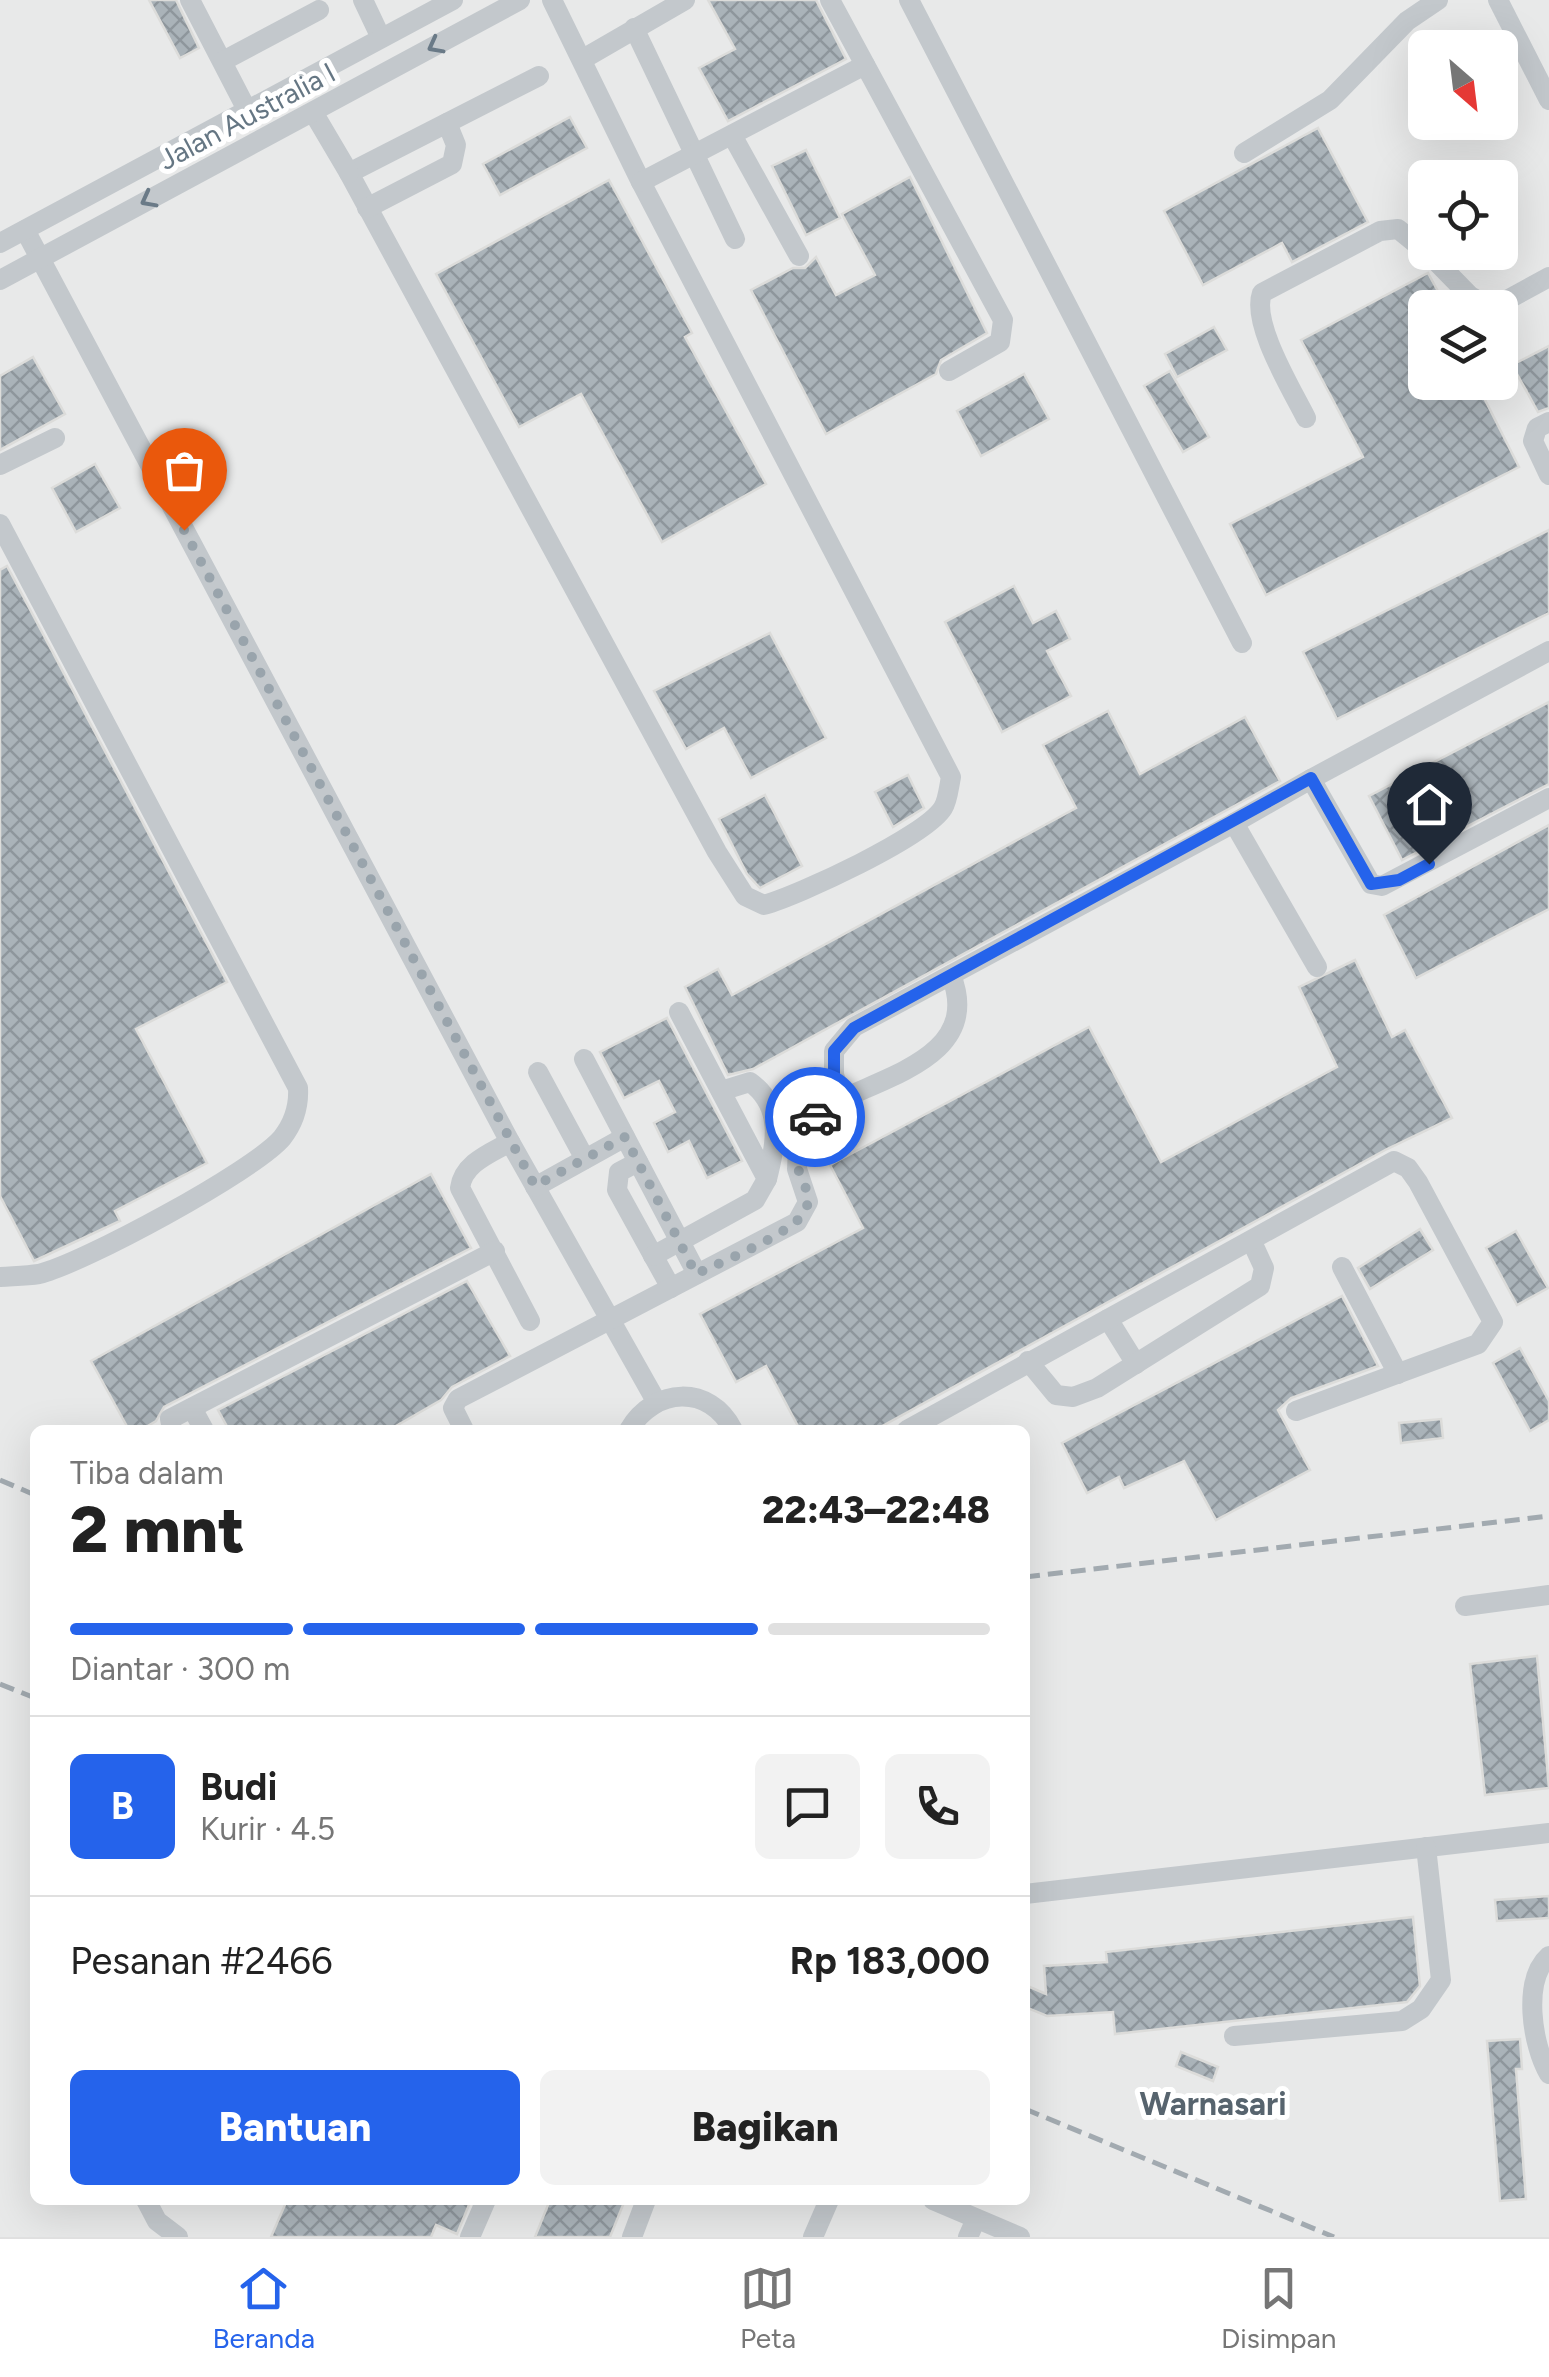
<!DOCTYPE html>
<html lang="id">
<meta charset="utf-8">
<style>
:root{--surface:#fff;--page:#f2f2f2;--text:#222;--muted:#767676;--line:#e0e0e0;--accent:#2563eb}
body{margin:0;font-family:Figtree,sans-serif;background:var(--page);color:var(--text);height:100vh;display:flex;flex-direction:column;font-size:38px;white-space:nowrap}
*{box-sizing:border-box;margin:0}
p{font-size:32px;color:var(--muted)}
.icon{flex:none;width:55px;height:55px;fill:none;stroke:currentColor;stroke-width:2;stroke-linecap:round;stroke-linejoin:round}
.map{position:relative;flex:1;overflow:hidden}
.side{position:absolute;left:30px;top:1425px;width:1000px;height:780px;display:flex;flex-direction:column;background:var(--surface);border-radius:15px;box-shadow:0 10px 40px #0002}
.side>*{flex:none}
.needle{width:65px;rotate:152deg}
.fabs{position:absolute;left:1408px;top:30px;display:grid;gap:20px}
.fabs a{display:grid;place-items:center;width:110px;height:110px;border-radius:15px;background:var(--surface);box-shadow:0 10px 40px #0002;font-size:50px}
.pin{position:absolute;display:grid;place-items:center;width:85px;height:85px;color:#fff;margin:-102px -42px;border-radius:50% 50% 50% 0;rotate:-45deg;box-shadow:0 0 10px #0007}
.pin .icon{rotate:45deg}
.courier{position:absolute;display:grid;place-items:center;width:100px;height:100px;margin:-50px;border:8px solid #2563eb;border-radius:50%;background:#fff;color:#222;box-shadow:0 2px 12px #0007}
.head em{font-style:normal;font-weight:800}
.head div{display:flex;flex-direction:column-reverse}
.head{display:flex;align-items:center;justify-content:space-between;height:170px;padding:0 40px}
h1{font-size:65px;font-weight:800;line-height:75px}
.bar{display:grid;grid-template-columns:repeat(4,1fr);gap:15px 10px;align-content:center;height:120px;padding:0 40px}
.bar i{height:12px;border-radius:8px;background:var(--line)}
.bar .selected{background:var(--accent)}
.bar p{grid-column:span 4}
.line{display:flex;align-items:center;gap:25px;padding:0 40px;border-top:2px solid var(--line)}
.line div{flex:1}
.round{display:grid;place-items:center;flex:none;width:105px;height:105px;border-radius:15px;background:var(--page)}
.button{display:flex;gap:20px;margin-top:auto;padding:20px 40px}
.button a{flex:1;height:115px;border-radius:15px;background:var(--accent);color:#fff;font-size:40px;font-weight:800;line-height:115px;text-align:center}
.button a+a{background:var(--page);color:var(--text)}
.tabs{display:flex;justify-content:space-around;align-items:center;height:140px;border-top:2px solid var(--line);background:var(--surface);font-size:28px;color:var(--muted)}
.tabs a{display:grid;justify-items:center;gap:5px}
.tabs .selected{color:var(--accent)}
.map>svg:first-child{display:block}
.built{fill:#e8e9e9;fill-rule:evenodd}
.building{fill:url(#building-cross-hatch);stroke:#dcdcda;stroke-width:2.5}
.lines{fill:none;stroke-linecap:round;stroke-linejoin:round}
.minor{stroke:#c3c8cc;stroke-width:20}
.rail{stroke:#a2aab0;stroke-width:5;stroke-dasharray:15 8;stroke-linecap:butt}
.oneway{stroke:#6a7a87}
.done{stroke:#99a4ac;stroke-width:10;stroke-dasharray:0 18}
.route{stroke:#2563eb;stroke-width:12}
.labels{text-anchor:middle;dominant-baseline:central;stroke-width:10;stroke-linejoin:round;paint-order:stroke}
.street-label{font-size:28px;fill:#657683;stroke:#fff}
.quarter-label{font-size:32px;font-weight:bold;fill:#57646e;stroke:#fff}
</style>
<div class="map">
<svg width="1549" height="2237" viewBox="0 0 1549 2237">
<defs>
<pattern id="building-cross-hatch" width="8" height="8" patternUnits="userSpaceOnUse" patternTransform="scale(2.5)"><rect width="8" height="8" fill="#aab3b9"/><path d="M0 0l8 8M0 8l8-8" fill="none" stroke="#8e969c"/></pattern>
</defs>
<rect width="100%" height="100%" fill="#fafaf8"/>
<path class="built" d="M0,0H1549V2237H0ZM1425,48H1500V122H1425ZM1425,178H1500V252H1425ZM1425,308H1500V382H1425ZM35,1430H1025V2200H35Z"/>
<g class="building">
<polygon points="149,0 176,0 199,48 180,58"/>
<polygon points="708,0 816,0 846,59 728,121 699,68 735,49"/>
<polygon points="570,117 587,148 500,195 483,164"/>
<polygon points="1318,128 1368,222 1292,262 1282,243 1203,285 1164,211"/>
<polygon points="806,150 840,218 806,235 772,166"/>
<polygon points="910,177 987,333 941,360 936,374 826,434 751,290 793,268 805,268 816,257 836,295 875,275 842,214"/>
<polygon points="609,180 692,333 685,337 766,484 662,542 581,394 519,427 436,274"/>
<polygon points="1428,273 1447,308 1425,308 1425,382 1476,382 1519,467 1266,595 1230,524 1363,457 1301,340"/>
<polygon points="1214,327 1227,350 1177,377 1165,354"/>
<polygon points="1549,346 1549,408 1538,412 1512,365"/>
<polygon points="33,357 65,414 0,450 0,376"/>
<polygon points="1170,371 1209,437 1183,452 1144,386"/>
<polygon points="1024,374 1049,419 981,456 957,411"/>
<polygon points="95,464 120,508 76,532 52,488"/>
<polygon points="1549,530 1549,613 1337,719 1303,652"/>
<polygon points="7,566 227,982 136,1029 207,1163 115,1211 120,1221 34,1261 0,1196 0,570"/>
<polygon points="1014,586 1033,623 1056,611 1070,639 1047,651 1071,696 1002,732 945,622"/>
<polygon points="770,633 826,738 751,778 724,728 686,749 654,691"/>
<polygon points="1549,702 1549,784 1402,860 1369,796"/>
<polygon points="1108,711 1140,774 1245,717 1280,781 753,1069 728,1075 685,987 718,969 732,995 1076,808 1043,745"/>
<polygon points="908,775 924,808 893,827 875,792"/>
<polygon points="765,795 802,866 760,888 747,874 719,819"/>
<polygon points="1549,825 1549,909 1416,978 1384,915"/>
<polygon points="1355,960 1392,1037 1405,1030 1452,1118 1387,1149 875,1430 800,1430 766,1366 736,1382 700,1314 863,1228 830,1165 1089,1027 1161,1162 1337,1067 1299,987"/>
<polygon points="667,1018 742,1161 707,1178 689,1141 668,1152 654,1123 675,1112 659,1081 624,1098 600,1052"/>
<polygon points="431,1174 471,1248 164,1407 156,1421 141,1430 129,1430 91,1361"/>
<polygon points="1420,1229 1433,1250 1370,1289 1358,1268"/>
<polygon points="1516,1231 1548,1288 1517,1305 1486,1248"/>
<polygon points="467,1281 510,1356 452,1387 441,1400 389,1430 229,1430 218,1410"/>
<polygon points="1342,1296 1378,1366 1291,1398 1278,1410 1310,1470 1216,1520 1184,1461 1124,1488 1119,1477 1087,1493 1062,1443"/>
<polygon points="1520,1348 1549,1401 1549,1420 1530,1431 1493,1363"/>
<polygon points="1441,1419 1443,1438 1401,1443 1399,1423"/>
<polygon points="1537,1656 1549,1788 1485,1795 1470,1664"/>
<polygon points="1549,1896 1549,1918 1497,1921 1495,1900"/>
<polygon points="1413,1917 1420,1986 1407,2002 1115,2034 1113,2012 1047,2016 1025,2007 1025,1985 1046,1994 1044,1966 1107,1962 1106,1952"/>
<polygon points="1520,2039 1522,2069 1516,2069 1526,2199 1500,2201 1487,2041"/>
<polygon points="1181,2052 1218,2067 1213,2081 1176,2066"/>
<polygon points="287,2200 471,2200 457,2234 436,2225 431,2237 271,2237"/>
<polygon points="550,2200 625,2200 610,2237 535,2237"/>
</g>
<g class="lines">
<g class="minor">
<polyline points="190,0 247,110"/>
<polyline points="363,0 381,38"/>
<polyline points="830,0 1003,320 1000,342 949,371"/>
<polyline points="909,0 1242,643"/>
<polyline points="1498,0 1549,100"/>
<polyline points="634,28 735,239"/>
<polyline points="583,59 685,0"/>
<polyline points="223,61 319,10"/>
<path d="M539,76L349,173L717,852L745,896L764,905C799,895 925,837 943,808C948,800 949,786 951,777L641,182L552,0"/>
<polyline points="313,112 349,173"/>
<polyline points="732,135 799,256"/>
<polyline points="1244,153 1330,100 1407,21 1438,0"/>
<polyline points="641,182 865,65"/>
<polyline points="367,208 452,164 456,145 447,123"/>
<polyline points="25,230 510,1142 656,1401"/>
<polyline points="0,243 453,0"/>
<polyline points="1427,252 1470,296 1488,306 1507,300 1549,277"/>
<polyline points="0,280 520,0"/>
<path d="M1306,418C1291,388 1251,323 1262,293L1380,231L1398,229L1425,251"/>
<polyline points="1549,422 1537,428 1533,441 1549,475"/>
<polyline points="0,465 55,438"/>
<path d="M0,524L298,1088C299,1106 293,1124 282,1138C254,1171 82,1264 39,1274C26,1276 13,1276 0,1277"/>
<polyline points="1549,651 1311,779 1371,884 1382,886 1549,798"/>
<polyline points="1234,823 1311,779"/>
<polyline points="584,1059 697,1274"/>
<polyline points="538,1072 585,1159"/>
<path d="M721,1091L750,1082C784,1107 776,1144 767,1179"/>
<path d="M842,1099C897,1073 981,1051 951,975"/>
<path d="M510,1142C491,1153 463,1163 460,1188L530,1321"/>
<polyline points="638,1162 619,1172 617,1190 671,1288"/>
<polyline points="535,1187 625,1137"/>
<polyline points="653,1256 755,1200 767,1179 679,1012"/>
<polyline points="1342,1267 1398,1374"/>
<polyline points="1108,1319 1136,1364"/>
<polyline points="1028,1361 1056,1395 1073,1397 1097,1388 1260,1286 1264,1268 1252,1242"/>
<polyline points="192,1408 204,1430"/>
<polyline points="172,1430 170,1419 495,1251"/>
<polyline points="464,1430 453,1408 458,1399 797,1222 808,1202 797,1169 799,1132 842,1099 834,1075 834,1051 854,1027 1234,823 1317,967"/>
<path d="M629,1430C654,1387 710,1384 733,1430"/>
<polyline points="907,1430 1394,1161 1408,1168 1418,1182 1493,1322 1478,1344 1296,1411"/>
<polyline points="1465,1606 1549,1595"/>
<polyline points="1025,1894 1549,1833"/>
<path d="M1549,1956C1522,1980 1532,2045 1549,2074"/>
<polyline points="1234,2036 1402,2021 1421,2009 1441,1980 1426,1847"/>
<polyline points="146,2200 157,2221 178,2237"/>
<polyline points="933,2200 1020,2237"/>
<polyline points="470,2237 486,2200"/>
<polyline points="632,2237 646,2200"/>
<polyline points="813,2237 829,2200"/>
<polyline points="968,2237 976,2219"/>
</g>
<g class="rail">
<polyline points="0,1480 35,1495"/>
<polyline points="1025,1577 1549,1516"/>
<polyline points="0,1684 35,1698"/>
<polyline points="1025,2109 1334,2237"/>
</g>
</g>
<defs><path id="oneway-chevron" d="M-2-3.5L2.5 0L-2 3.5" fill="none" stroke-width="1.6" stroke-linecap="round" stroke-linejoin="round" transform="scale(2.5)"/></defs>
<g class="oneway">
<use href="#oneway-chevron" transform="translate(435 46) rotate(152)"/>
<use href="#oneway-chevron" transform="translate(148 200) rotate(152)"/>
</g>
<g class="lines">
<path class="done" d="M184,530L535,1186L625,1137L696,1274C721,1262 794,1233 805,1211C820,1182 769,1161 815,1117"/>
<polyline class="route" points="815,1117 842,1099 834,1075 834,1051 854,1028 1311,778 1371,884 1399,880 1429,864"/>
</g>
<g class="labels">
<g class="street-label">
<text transform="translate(247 116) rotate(-28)">Jalan Australia I</text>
</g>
<g class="quarter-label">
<text x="1213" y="2104">Warnasari</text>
</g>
</g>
</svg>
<div class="fabs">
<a><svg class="needle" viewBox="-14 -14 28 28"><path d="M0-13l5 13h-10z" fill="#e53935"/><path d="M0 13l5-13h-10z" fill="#767676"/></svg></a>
<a><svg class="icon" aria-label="locate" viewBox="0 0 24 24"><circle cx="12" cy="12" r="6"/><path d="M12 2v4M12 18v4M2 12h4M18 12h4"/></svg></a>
<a><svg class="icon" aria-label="layers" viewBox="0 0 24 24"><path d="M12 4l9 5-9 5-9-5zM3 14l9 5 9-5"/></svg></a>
</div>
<div class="pin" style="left:184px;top:530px;background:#ea580c"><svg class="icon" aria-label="bag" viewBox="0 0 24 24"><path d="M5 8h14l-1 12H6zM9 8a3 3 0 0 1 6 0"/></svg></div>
<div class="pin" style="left:1429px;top:864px;background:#1f2937"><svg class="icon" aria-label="home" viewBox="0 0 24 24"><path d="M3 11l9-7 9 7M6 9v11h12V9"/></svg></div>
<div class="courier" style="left:815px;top:1117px"><svg class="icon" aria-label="car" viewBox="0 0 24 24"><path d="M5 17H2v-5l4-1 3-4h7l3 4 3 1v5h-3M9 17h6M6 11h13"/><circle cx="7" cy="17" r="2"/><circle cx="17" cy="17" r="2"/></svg></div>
<section class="side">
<div class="head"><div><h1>2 mnt</h1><p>Tiba dalam</p></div><em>22:43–22:48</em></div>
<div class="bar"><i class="selected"></i><i class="selected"></i><i class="selected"></i><i></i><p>Diantar · 300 m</p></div>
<div class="line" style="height:180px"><b class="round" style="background:var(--accent);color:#fff">B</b><div><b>Budi</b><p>Kurir · 4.5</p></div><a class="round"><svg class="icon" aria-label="chat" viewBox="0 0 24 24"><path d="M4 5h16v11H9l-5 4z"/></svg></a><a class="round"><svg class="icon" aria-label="phone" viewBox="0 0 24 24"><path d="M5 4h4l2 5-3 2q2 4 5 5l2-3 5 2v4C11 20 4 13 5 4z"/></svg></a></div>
<div class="line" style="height:130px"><div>Pesanan #2466</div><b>Rp 183,000</b></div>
<div class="button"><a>Bantuan</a><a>Bagikan</a></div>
</section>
</div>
<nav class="tabs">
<a class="selected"><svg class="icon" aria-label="home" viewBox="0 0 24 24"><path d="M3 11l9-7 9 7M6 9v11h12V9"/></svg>Beranda</a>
<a><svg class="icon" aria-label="map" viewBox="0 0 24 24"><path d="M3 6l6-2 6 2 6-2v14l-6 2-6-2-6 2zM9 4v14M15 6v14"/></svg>Peta</a>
<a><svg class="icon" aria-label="saved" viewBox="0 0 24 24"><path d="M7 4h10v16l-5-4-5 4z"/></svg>Disimpan</a>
</nav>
